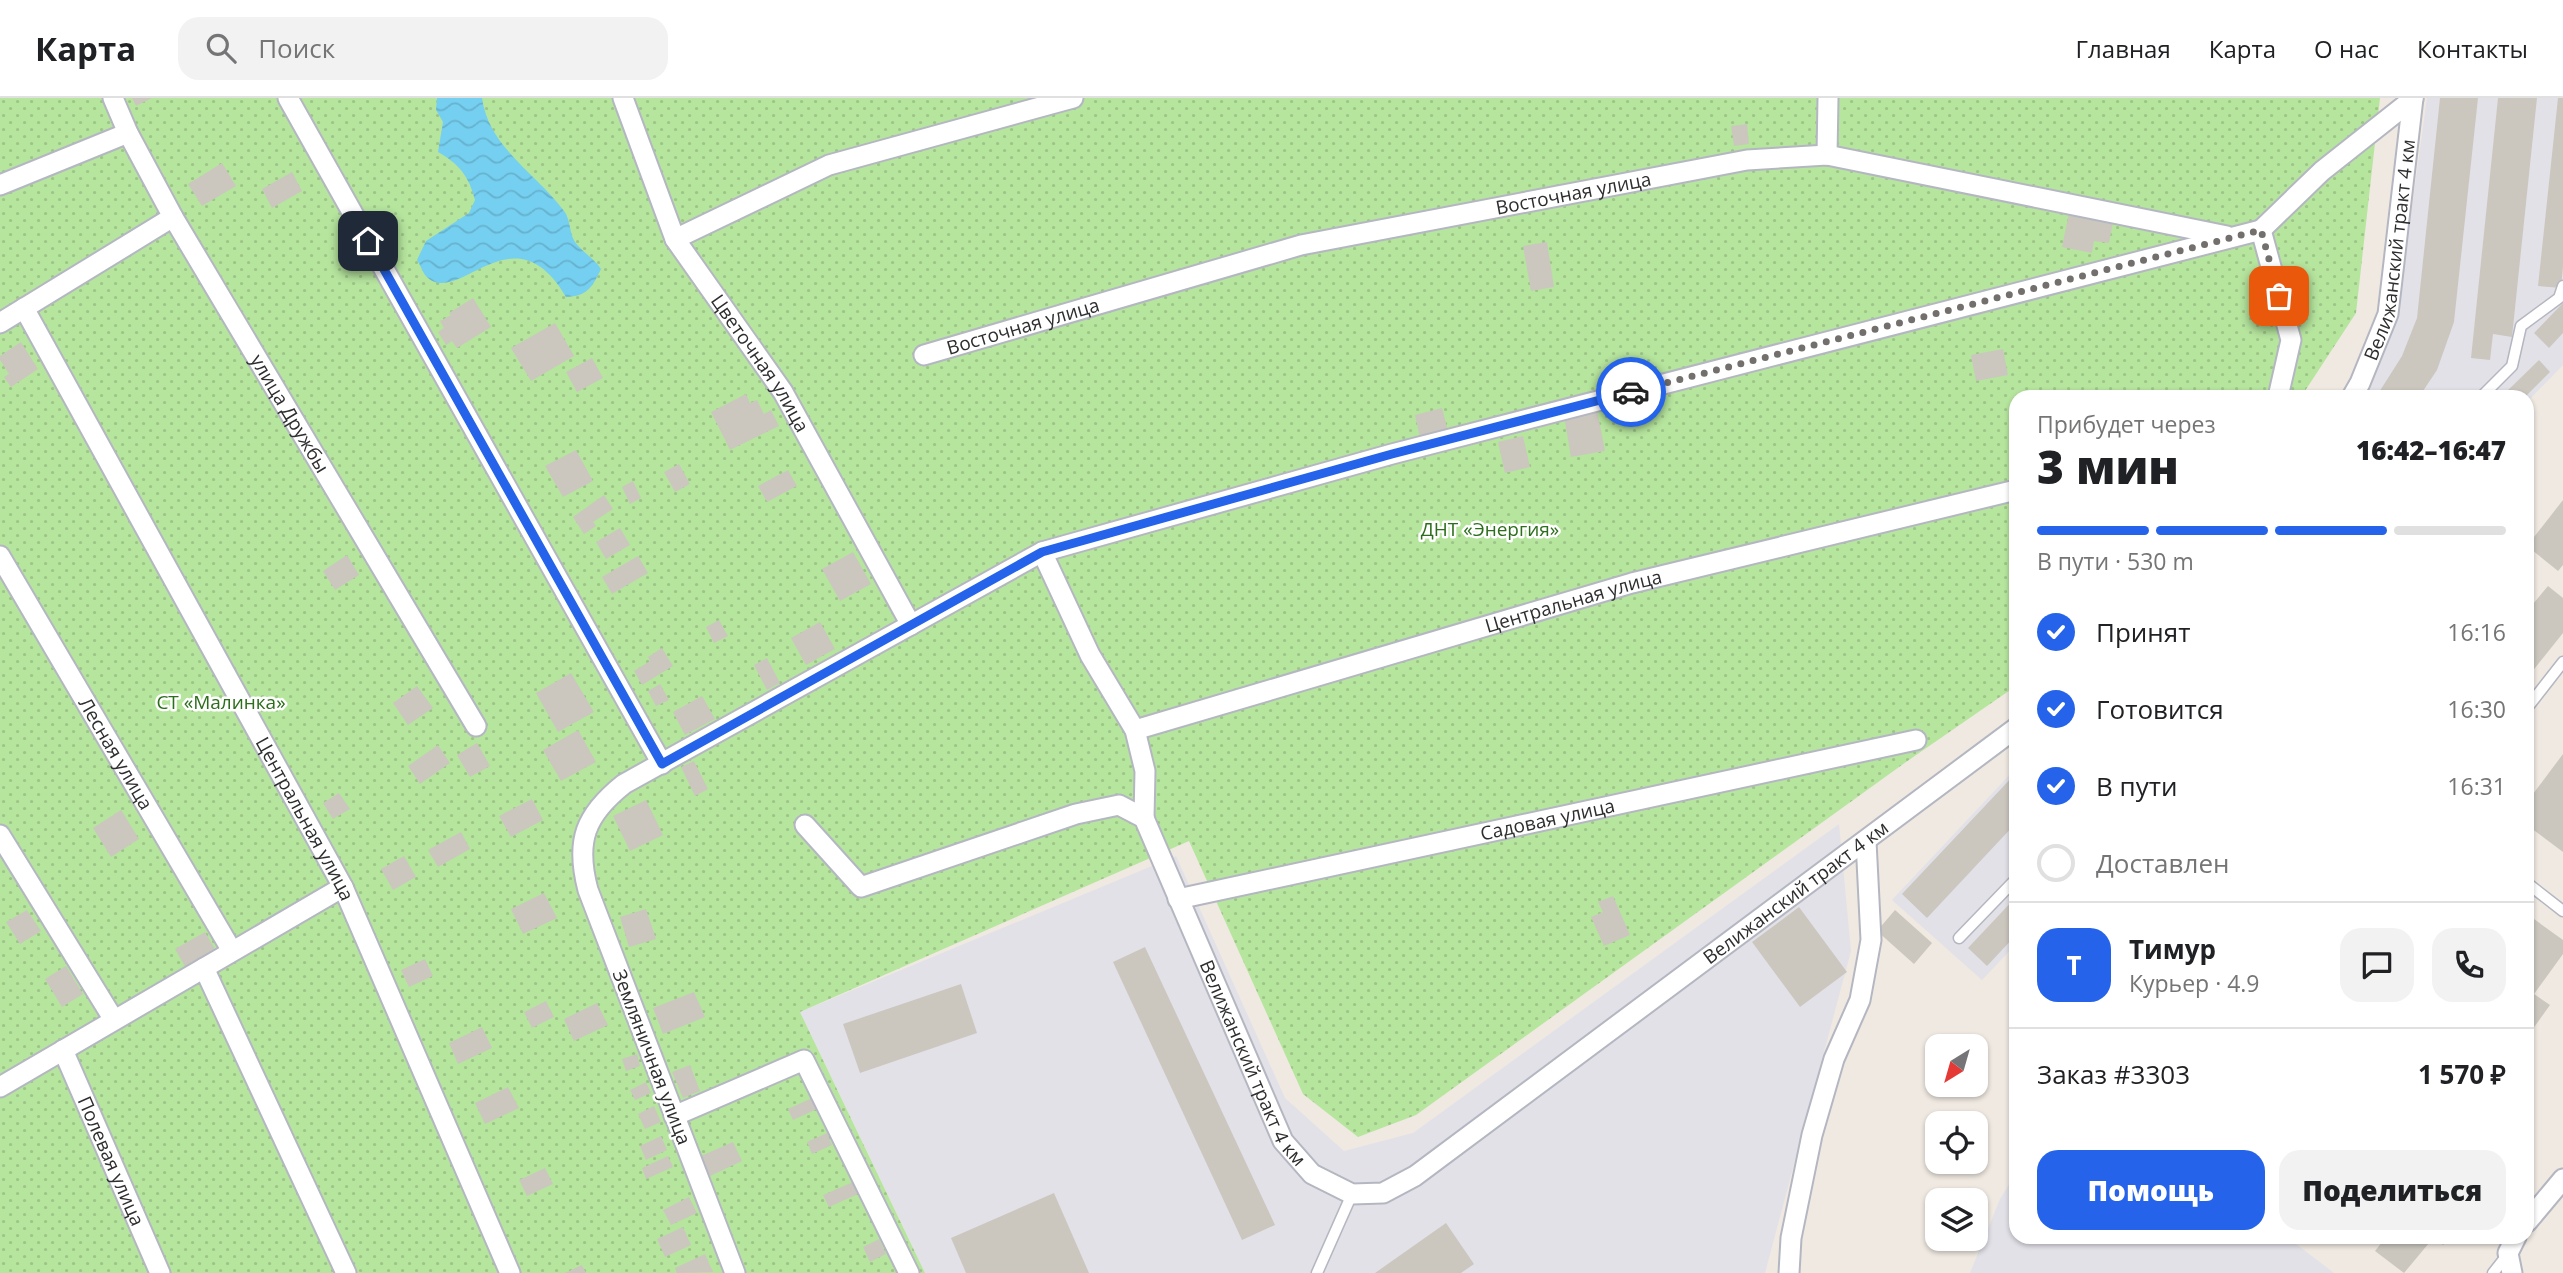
<!DOCTYPE html>
<html lang="ru">
<meta charset="utf-8">
<style>
:root{--surface:#fff;--page:#f2f2f2;--text:#202124;--muted:#757577;--line:#e0e0e0;--accent:#2563eb}
body{margin:0;font-family:"Open Sans",sans-serif;background:var(--page);color:var(--text);height:100vh;display:flex;flex-direction:column;font-size:26px;white-space:nowrap}
*{box-sizing:border-box;margin:0}
p{font-size:23px;color:var(--muted)}
.icon{flex:none;width:38px;height:38px;fill:none;stroke:currentColor;stroke-width:2;stroke-linecap:round;stroke-linejoin:round}
.map{position:relative;flex:1;overflow:hidden}
.panel{position:absolute;left:2009px;top:292px;width:525px;height:854px;display:flex;flex-direction:column;background:var(--surface);border-radius:21px;box-shadow:0 2px 5px #0004}
.panel>*{flex:none}
.needle{width:46px;rotate:217deg}
.tools{position:absolute;left:1925px;top:936px;display:grid;gap:14px}
.tools a{display:grid;place-items:center;width:63px;height:63px;border-radius:14px;background:var(--surface);box-shadow:0 2px 5px #0004;font-size:35px}
.pin{position:absolute;display:grid;place-items:center;width:60px;height:60px;color:#fff;margin:-30px;border-radius:14px;box-shadow:0 4px 10px #0006}
.courier{position:absolute;display:grid;place-items:center;width:70px;height:70px;margin:-35px;border:5px solid #2563eb;border-radius:50%;background:#fff;color:#222;box-shadow:0 2px 9px #0007}
.overview em{font-style:normal;font-weight:800}
.overview div{display:flex;flex-direction:column-reverse}
.overview{display:flex;align-items:center;justify-content:space-between;height:119px;padding:0 28px}
h1{font-size:46px;font-weight:800;line-height:52px}
.bar{display:grid;grid-template-columns:repeat(4,1fr);gap:10px 7px;align-content:center;height:84px;padding:0 28px}
.bar i{height:9px;border-radius:5px;background:var(--line)}
.bar .selected{background:var(--accent)}
.bar p{grid-column:span 4}
.line{display:flex;align-items:center;gap:18px;padding:0 28px;border-top:2px solid var(--line)}
.line div{flex:1}
.round{display:grid;place-items:center;flex:none;width:74px;height:74px;border-radius:21px;background:var(--page)}
ol{padding:0 28px;list-style:none}
li{display:flex;align-items:center;gap:21px;height:77px}
li p{margin-inline-start:auto}
li .icon{padding:7px;border-radius:50%;background:var(--accent);color:#fff;stroke-width:4}
li:last-child{color:var(--muted)}
li i{width:38px;height:38px;border:4px solid var(--line);border-radius:50%}
.action{display:flex;gap:14px;margin-top:auto;padding:14px 28px}
.action a{flex:1;height:80px;border-radius:21px;background:var(--accent);color:#fff;font-size:28px;font-weight:800;line-height:80px;text-align:center}
.action a+a{background:var(--page);color:var(--text)}
header{display:flex;align-items:center;gap:42px;box-sizing:border-box;height:98px;padding:0 35px;background:var(--surface);border-bottom:2px solid var(--line)}
header strong{font-size:33px}
nav{display:flex;gap:38px;margin-inline-start:auto;font-size:24px}
.search{width:490px;height:63px;background:var(--page);display:flex;align-items:center;gap:18px;box-sizing:border-box;padding:0 24px;border-radius:21px;color:var(--muted);font-size:26px}
.map>svg:first-child{display:block}
.industrial{fill:#e3e1e8}
.garden{fill:url(#garden-dots)}
.water{fill:url(#water-waves)}
.building{fill:#cbc7bf}
.lines{fill:none;stroke-linecap:round;stroke-linejoin:round}
.lane-casing{stroke:#b4b7c1;stroke-width:13}
.street-casing{stroke:#b4b7c1;stroke-width:23}
.lane{stroke:#fff;stroke-width:10}
.street{stroke:#fff;stroke-width:19}
.done{stroke:#726f6d;stroke-width:7;stroke-dasharray:0 12.6}
.route{stroke:#2563eb;stroke-width:9}
.labels{text-anchor:middle;dominant-baseline:central;stroke-width:5;stroke-linejoin:round;paint-order:stroke}
.street-label{font-size:19px;fill:#2e2e2e;stroke:#fff}
.park-label{font-size:19px;fill:#2c6e1b;stroke:#fff}
</style>
<header>
<strong>Карта</strong>
<div class="search"><svg class="icon" aria-label="search" viewBox="0 0 24 24"><circle cx="10" cy="10" r="6"/><path d="M15 15l6 6"/></svg>Поиск</div>
<nav><a>Главная</a><a>Карта</a><a>О нас</a><a>Контакты</a></nav>
</header>
<div class="map">
<svg width="2563" height="1175" viewBox="0 0 2563 1175">
<defs>
<pattern id="garden-dots" width="8" height="8" patternUnits="userSpaceOnUse" patternTransform="scale(1.75)"><rect width="8" height="8" fill="#b6e59e"/><path d="M2 2h.1M6 6h.1" fill="none" stroke="#9dc588" stroke-width="1.8" stroke-linecap="round"/></pattern>
<pattern id="water-waves" width="16" height="10" patternUnits="userSpaceOnUse" patternTransform="scale(1.75)"><rect width="16" height="10" fill="#75cff0"/><path d="M0 5q4-4 8 0t8 0" fill="none" stroke="#66b2ce"/></pattern>
</defs>
<rect width="100%" height="100%" fill="#efe9e1"/>
<g class="industrial">
<polygon points="2427,0 2563,0 2563,267 2527,304 2527,299 2360,299 2396,225"/>
<polygon points="2016,670 2016,846 1982,882 1892,802"/>
<polygon points="1839,726 1851,853 1765,1175 925,1175 800,914 1176,758 1285,1000 1344,1053 1413,1035"/>
<polygon points="2016,1075 2016,1139 2287,1139 2334,1175 1970,1175 2000,1101"/>
</g>
<polygon class="garden" points="0,0 2380,0 2356,215 2301,299 2016,299 2016,588 1906,664 1416,1017 1358,1039 1303,996 1189,743 800,914 925,1175 0,1175"/>
<path class="water" d="M437,0H482C489,50 536,75 564,113C571,122 569,135 575,144C582,154 594,160 601,171C592,190 587,198 566,199C512,107 457,214 425,177C422,173 420,166 417,162L426,143L469,115L475,102C469,78 459,66 438,54L443,24L436,12Z"/>
<g class="building">
<polygon points="132,0 152,0 136,8"/>
<polygon points="2440,0 2478,0 2454,224 2437,272 2419,299 2376,299 2402,258 2417,220"/>
<polygon points="2498,0 2537,0 2512,239 2493,236 2490,262 2471,260"/>
<polygon points="2558,0 2563,0 2563,169 2561,190 2538,188"/>
<polygon points="1747,26 1749,46 1734,48 1731,28"/>
<polygon points="222,65 236,88 202,108 188,86"/>
<polygon points="292,74 302,93 272,110 262,91"/>
<polygon points="2069,115 2113,124 2109,145 2094,143 2092,155 2062,149"/>
<polygon points="1547,144 1554,189 1531,193 1523,148"/>
<polygon points="473,200 491,229 457,250 452,243 446,247 438,234 444,230 440,223 451,217 449,215"/>
<polygon points="2563,205 2563,235 2549,250 2534,235"/>
<polygon points="555,225 574,258 531,283 511,250"/>
<polygon points="21,244 38,271 11,289 4,279 9,276 0,262 0,258"/>
<polygon points="2003,251 2008,277 1976,283 1971,257"/>
<polygon points="592,260 603,280 577,294 566,274"/>
<polygon points="2539,262 2550,274 2525,299 2501,299"/>
<polygon points="746,296 750,305 757,302 764,316 771,312 779,328 730,352 711,314"/>
<polygon points="1442,310 1448,333 1420,340 1415,317"/>
<polygon points="1597,312 1605,353 1571,359 1564,318"/>
<polygon points="1523,338 1530,369 1505,375 1498,344"/>
<polygon points="576,352 593,383 563,399 545,368"/>
<polygon points="679,366 690,386 675,394 664,374"/>
<polygon points="788,372 797,388 767,404 758,388"/>
<polygon points="633,383 641,400 630,406 622,389"/>
<polygon points="604,397 613,411 593,424 596,428 584,436 573,419"/>
<polygon points="2563,402 2563,467 2558,473 2527,448"/>
<polygon points="620,430 630,447 606,461 596,444"/>
<polygon points="853,454 871,486 840,503 822,471"/>
<polygon points="347,457 359,477 335,492 323,473"/>
<polygon points="638,458 648,475 612,496 602,479"/>
<polygon points="2548,488 2563,500 2563,535 2527,580 2527,513"/>
<polygon points="719,522 728,538 714,545 706,529"/>
<polygon points="820,524 835,551 806,567 791,540"/>
<polygon points="662,550 673,568 642,587 634,573 650,563 648,559"/>
<polygon points="767,560 780,585 767,592 754,567"/>
<polygon points="571,575 594,614 558,634 536,595"/>
<polygon points="660,586 669,602 656,608 648,593"/>
<polygon points="417,588 433,610 408,627 393,605"/>
<polygon points="702,598 715,621 685,637 673,614"/>
<polygon points="578,632 596,664 561,683 543,652"/>
<polygon points="477,645 490,668 470,679 457,657"/>
<polygon points="438,647 450,665 420,686 408,668"/>
<polygon points="2563,656 2563,754 2527,727 2527,704"/>
<polygon points="694,663 708,691 695,698 681,669"/>
<polygon points="2016,675 2016,725 1927,820 1902,796"/>
<polygon points="339,695 350,711 333,721 323,705"/>
<polygon points="532,701 543,722 511,739 499,718"/>
<polygon points="646,702 663,737 630,753 613,718"/>
<polygon points="121,712 139,741 111,759 93,730"/>
<polygon points="461,734 470,751 438,769 428,752"/>
<polygon points="404,758 416,779 393,792 381,771"/>
<polygon points="544,795 557,820 523,836 511,811"/>
<polygon points="1613,798 1630,837 1604,848 1591,819 1603,814 1598,804"/>
<polygon points="2016,799 2016,837 1987,868 1968,850"/>
<polygon points="1799,809 1847,874 1800,909 1752,844"/>
<polygon points="646,811 656,841 629,849 620,819"/>
<polygon points="27,812 41,833 20,846 6,824"/>
<polygon points="1895,812 1932,845 1914,866 1877,833"/>
<polygon points="2527,816 2563,842 2563,856 2534,896 2550,907 2527,939"/>
<polygon points="205,834 217,855 187,872 175,851"/>
<polygon points="1145,849 1275,1127 1242,1142 1113,864"/>
<polygon points="425,861 433,878 409,889 401,872"/>
<polygon points="66,868 83,896 62,909 45,881"/>
<polygon points="961,886 977,935 860,975 843,926"/>
<polygon points="694,894 705,919 663,936 653,910"/>
<polygon points="546,903 554,919 532,930 524,914"/>
<polygon points="597,905 608,927 574,943 564,921"/>
<polygon points="482,929 492,950 458,966 449,945"/>
<polygon points="637,956 640,968 626,973 622,961"/>
<polygon points="690,967 700,993 683,1000 672,974"/>
<polygon points="646,984 651,995 635,1002 630,992"/>
<polygon points="508,989 519,1010 485,1026 475,1005"/>
<polygon points="812,1000 817,1011 793,1022 788,1011"/>
<polygon points="654,1008 661,1024 645,1031 638,1016"/>
<polygon points="827,1035 832,1047 812,1056 807,1044"/>
<polygon points="661,1038 667,1052 646,1062 640,1048"/>
<polygon points="733,1044 742,1063 710,1078 701,1058"/>
<polygon points="668,1058 673,1069 646,1081 642,1070"/>
<polygon points="545,1070 553,1086 527,1098 519,1082"/>
<polygon points="853,1084 858,1096 829,1109 823,1097"/>
<polygon points="1054,1095 1089,1175 966,1175 951,1140"/>
<polygon points="689,1099 697,1115 671,1127 663,1112"/>
<polygon points="1446,1125 1474,1166 1461,1175 1375,1175"/>
<polygon points="683,1129 691,1147 665,1159 657,1141"/>
<polygon points="2386,1139 2434,1139 2404,1175 2375,1153"/>
<polygon points="2434,1139 2450,1139 2443,1147"/>
<polygon points="879,1141 886,1156 870,1164 863,1149"/>
<polygon points="705,1156 713,1174 677,1175 675,1170"/>
<polygon points="582,1167 586,1175 565,1175"/>
</g>
<g class="lines">
<g class="lane-casing">
<g id="lane">
<polyline points="2481,299 2512,268 2521,228 2559,200 2563,188"/>
<polyline points="2527,610 2563,564"/>
<polyline points="2527,785 2563,813"/>
<polyline points="1959,840 2016,781"/>
<polyline points="1317,1175 1352,1096"/>
<polyline points="2493,1175 2508,1156"/>
</g>
</g>
<g class="street-casing">
<g id="street">
<path id="s1" d="M113,0L128,35L173,119L476,628"/>
<polyline points="288,0 662,666"/>
<path id="s2" d="M623,0L675,141L783,294L911,527"/>
<polyline points="1827,57 1828,0"/>
<polyline points="0,87 128,35"/>
<polyline points="2261,132 2322,73 2413,1"/>
<polyline points="2261,132 2291,242 2278,299"/>
<polyline points="675,141 829,67 1073,0"/>
<path id="s3" d="M24,210L343,789L510,1175"/>
<polyline points="0,225 173,119"/>
<path id="s4" d="M924,257L1301,147L1747,62L1827,57L2227,138"/>
<path id="s5" d="M2352,299L2360,285L2388,216L2413,0"/>
<polyline points="1042,454 1090,557 1135,632 1145,673 1144,720"/>
<path id="s6" d="M0,458L232,853"/>
<path id="s7" d="M1135,632L1632,485L2016,392"/>
<path id="s8" d="M805,727L861,789L1076,716L1119,707L1144,720L1283,1043L1312,1076L1352,1096L1383,1095L1415,1078L2016,630"/>
<polyline points="0,737 114,922"/>
<path id="s9" d="M1178,801L1916,642"/>
<polyline points="204,870 346,1175"/>
<path id="s10" d="M63,952L160,1175"/>
<polyline points="0,989 343,789"/>
<polyline points="674,1018 804,962 909,1175"/>
<polyline points="2527,1124 2563,1081"/>
<path d="M735,1175L588,792C575,743 585,717 624,686L1042,454L1392,356L2261,132"/>
<polyline points="1789,1175 1791,1140 1812,1037 1834,961 1860,902 1871,842 1866,743"/>
<polyline points="2512,1175 2508,1155 2516,1139"/>
</g>
</g>
<use href="#lane" class="lane"/>
<use href="#street" class="street"/>
</g>
<g class="lines">
<polyline class="done" points="1631,294 2261,132 2279,198"/>
<polyline class="route" points="368,143 662,666 1042,454 1392,356 1631,294"/>
</g>
<g class="labels">
<g class="street-label">
<text stroke="none"><textPath href="#s4" startOffset="670">Восточная улица</textPath></text>
<text stroke="none"><textPath href="#s5" startOffset="154">Велижанский тракт 4 км</textPath></text>
<text stroke="none"><textPath href="#s4" startOffset="103">Восточная улица</textPath></text>
<text stroke="none"><textPath href="#s2" startOffset="301">Цветочная улица</textPath></text>
<text stroke="none"><textPath href="#s1" startOffset="362">улица Дружбы</textPath></text>
<text stroke="none"><textPath href="#s7" startOffset="457">Центральная улица</textPath></text>
<text stroke="none"><textPath href="#s6" startOffset="229">Лесная улица</textPath></text>
<text stroke="none"><textPath href="#s3" startOffset="583">Центральная улица</textPath></text>
<text stroke="none"><textPath href="#s9" startOffset="378">Садовая улица</textPath></text>
<text stroke="none"><textPath href="#s8" startOffset="1365">Велижанский тракт 4 км</textPath></text>
<text transform="translate(652 959) rotate(69)">Земляничная улица</text>
<text stroke="none"><textPath href="#s8" startOffset="651">Велижанский тракт 4 км</textPath></text>
<text stroke="none"><textPath href="#s10" startOffset="121">Полевая улица</textPath></text>
</g>
<g class="park-label">
<text x="1490" y="431">ДНТ «Энергия»</text>
<text x="221" y="604">CТ «Малинка»</text>
</g>
</g>
</svg>
<div class="tools">
<a><svg class="needle" viewBox="-14 -14 28 28"><path d="M0-13l5 13h-10z" fill="#e53935"/><path d="M0 13l5-13h-10z" fill="#757577"/></svg></a>
<a><svg class="icon" aria-label="locate" viewBox="0 0 24 24"><circle cx="12" cy="12" r="6"/><path d="M12 2v4M12 18v4M2 12h4M18 12h4"/></svg></a>
<a><svg class="icon" aria-label="layers" viewBox="0 0 24 24"><path d="M12 4l9 5-9 5-9-5zM3 14l9 5 9-5"/></svg></a>
</div>
<div class="pin" style="left:2279px;top:198px;background:#ea580c"><svg class="icon" aria-label="bag" viewBox="0 0 24 24"><path d="M5 8h14l-1 12H6zM9 8a3 3 0 0 1 6 0"/></svg></div>
<div class="pin" style="left:368px;top:143px;background:#1f2937"><svg class="icon" aria-label="home" viewBox="0 0 24 24"><path d="M3 11l9-7 9 7M6 9v11h12V9"/></svg></div>
<div class="courier" style="left:1631px;top:294px"><svg class="icon" aria-label="car" viewBox="0 0 24 24"><path d="M5 17H2v-5l4-1 3-4h7l3 4 3 1v5h-3M9 17h6M6 11h13"/><circle cx="7" cy="17" r="2"/><circle cx="17" cy="17" r="2"/></svg></div>
<section class="panel">
<div class="overview"><div><h1>3 мин</h1><p>Прибудет через</p></div><em>16:42–16:47</em></div>
<div class="bar"><i class="selected"></i><i class="selected"></i><i class="selected"></i><i></i><p>В пути · 530 m</p></div>
<ol>
<li><svg class="icon" aria-label="check" viewBox="0 0 24 24"><path d="M5 12l5 5 9-10"/></svg>Принят<p>16:16</p></li>
<li><svg class="icon" aria-label="check" viewBox="0 0 24 24"><path d="M5 12l5 5 9-10"/></svg>Готовится<p>16:30</p></li>
<li><svg class="icon" aria-label="check" viewBox="0 0 24 24"><path d="M5 12l5 5 9-10"/></svg>В пути<p>16:31</p></li>
<li><i></i>Доставлен</li>
</ol>
<div class="line" style="height:126px"><b class="round" style="background:var(--accent);color:#fff">Т</b><div><b>Тимур</b><p>Курьер · 4.9</p></div><a class="round"><svg class="icon" aria-label="chat" viewBox="0 0 24 24"><path d="M4 5h16v11H9l-5 4z"/></svg></a><a class="round"><svg class="icon" aria-label="phone" viewBox="0 0 24 24"><path d="M5 4h4l2 5-3 2q2 4 5 5l2-3 5 2v4C11 20 4 13 5 4z"/></svg></a></div>
<div class="line" style="height:91px"><div>Заказ #3303</div><b>1 570 ₽</b></div>
<div class="action"><a>Помощь</a><a>Поделиться</a></div>
</section>
</div>
